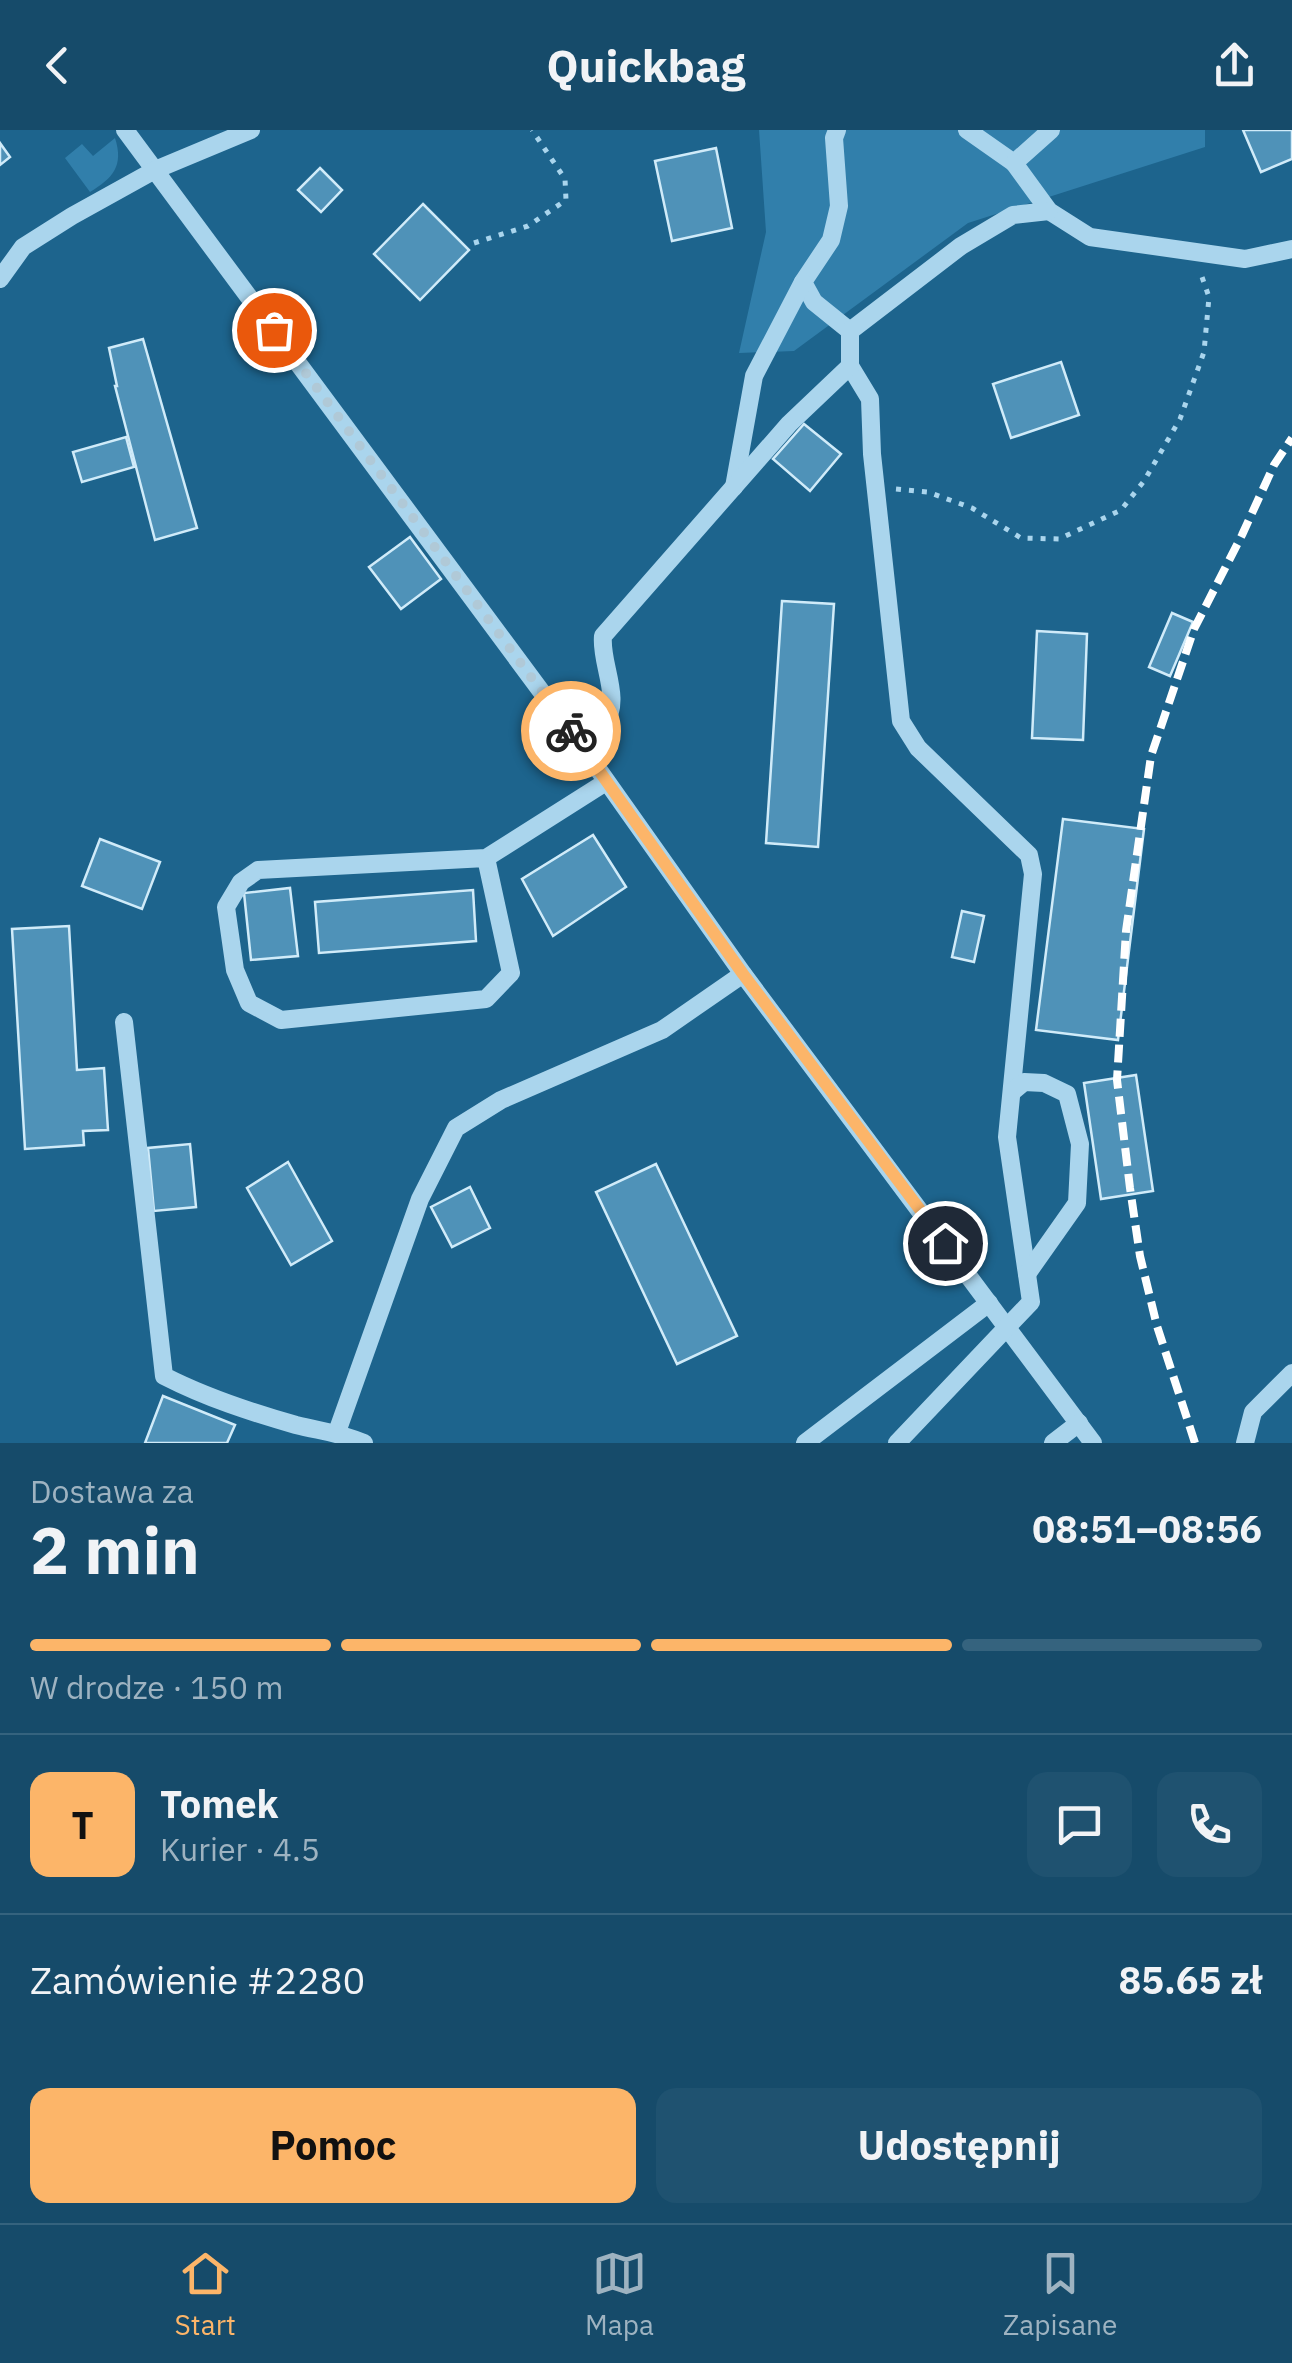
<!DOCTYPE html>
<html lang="pl">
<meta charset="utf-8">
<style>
:root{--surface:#164b6a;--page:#1f5270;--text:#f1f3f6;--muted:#9eb3c1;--line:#35637e;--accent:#fcb569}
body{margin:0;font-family:"IBM Plex Sans",sans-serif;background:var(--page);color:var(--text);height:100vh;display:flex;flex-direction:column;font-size:38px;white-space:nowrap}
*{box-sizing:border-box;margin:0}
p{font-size:32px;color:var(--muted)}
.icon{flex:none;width:55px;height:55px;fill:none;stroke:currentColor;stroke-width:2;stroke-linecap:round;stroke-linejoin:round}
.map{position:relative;height:1313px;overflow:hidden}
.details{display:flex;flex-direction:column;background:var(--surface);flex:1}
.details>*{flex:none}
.pin{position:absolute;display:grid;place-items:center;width:85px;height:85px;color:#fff;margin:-42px;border:5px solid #fff;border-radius:50%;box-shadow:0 2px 10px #0007}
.courier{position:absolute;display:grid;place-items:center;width:100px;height:100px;margin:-50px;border:8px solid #fcb569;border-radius:50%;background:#fff;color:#222;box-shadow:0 2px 12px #0007}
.summary em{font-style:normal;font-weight:700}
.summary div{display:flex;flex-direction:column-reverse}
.summary{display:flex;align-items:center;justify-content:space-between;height:170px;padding:0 30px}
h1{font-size:65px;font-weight:700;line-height:75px}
.bar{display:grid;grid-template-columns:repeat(4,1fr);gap:15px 10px;align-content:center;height:120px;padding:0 30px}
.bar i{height:12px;border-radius:8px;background:var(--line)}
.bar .active{background:var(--accent)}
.bar p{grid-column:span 4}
.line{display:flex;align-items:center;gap:25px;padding:0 30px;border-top:2px solid var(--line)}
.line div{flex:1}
.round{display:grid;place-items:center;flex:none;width:105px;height:105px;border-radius:20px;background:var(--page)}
.action{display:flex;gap:20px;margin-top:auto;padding:20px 30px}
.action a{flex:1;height:115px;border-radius:20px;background:var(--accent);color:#111;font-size:40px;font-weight:700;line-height:115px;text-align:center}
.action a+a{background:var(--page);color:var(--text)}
header{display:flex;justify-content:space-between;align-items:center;height:130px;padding:0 30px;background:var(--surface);font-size:45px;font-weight:700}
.tabs{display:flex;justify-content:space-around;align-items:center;height:140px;border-top:2px solid var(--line);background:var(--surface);font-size:28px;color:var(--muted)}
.tabs a{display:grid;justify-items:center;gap:5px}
.tabs .active{color:var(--accent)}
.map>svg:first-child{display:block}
.green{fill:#317fab}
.building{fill:#4f92b8;stroke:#d0ebf9;stroke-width:2.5}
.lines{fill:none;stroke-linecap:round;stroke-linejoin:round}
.path{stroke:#aad5ed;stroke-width:5;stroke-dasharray:5 8;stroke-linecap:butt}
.minor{stroke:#aad5ed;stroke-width:18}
.rail{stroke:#fff;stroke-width:8;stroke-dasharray:18 8;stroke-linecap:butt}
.done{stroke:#b0c9d7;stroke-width:10;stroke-dasharray:0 18}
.route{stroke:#fcb569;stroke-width:12}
</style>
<header><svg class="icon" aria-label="back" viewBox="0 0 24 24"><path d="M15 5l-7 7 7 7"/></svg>Quickbag<svg class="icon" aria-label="share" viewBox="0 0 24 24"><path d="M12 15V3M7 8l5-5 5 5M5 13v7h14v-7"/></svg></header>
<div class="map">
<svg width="1292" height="1313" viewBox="0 0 1292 1313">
<rect width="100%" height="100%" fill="#1d648d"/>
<g class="green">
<polygon points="759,0 1205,0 1205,17 968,93 794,221 739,223 766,102"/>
<path d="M115,8C124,36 113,48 90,62L65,28L82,14L93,26Z"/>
</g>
<g class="building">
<polygon points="1243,0 1292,0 1292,29 1261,42"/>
<polygon points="0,13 10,27 0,35"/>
<polygon points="716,18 732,98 672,111 655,31"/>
<polygon points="320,38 342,60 321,82 298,60"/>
<polygon points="423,74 469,120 420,170 374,124"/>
<polygon points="143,209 197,398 155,410 115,256 117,256 109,218"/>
<polygon points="1061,232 1079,285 1011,308 993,254"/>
<polygon points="804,294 841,324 810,361 773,329"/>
<polygon points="126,307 134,337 82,352 73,322"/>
<polygon points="410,407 441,449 401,479 369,437"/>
<polygon points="782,471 834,474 818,717 766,713"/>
<polygon points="1172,483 1193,492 1170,546 1149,537"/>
<polygon points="1037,501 1087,504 1083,610 1032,608"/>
<polygon points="1063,689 1144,699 1118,910 1036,900"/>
<polygon points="593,705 626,757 553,806 522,749"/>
<polygon points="100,709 160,732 142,779 82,756"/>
<polygon points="290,758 298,826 251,830 244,763"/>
<polygon points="473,760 476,811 319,823 315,772"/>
<polygon points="962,781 984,786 974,832 952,827"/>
<polygon points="69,796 77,940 104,938 108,1000 83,1001 84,1015 25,1019 12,799"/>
<polygon points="1136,945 1153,1061 1101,1069 1084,953"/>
<polygon points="190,1014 196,1077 154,1081 148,1018"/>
<polygon points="288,1032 332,1111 291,1135 247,1058"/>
<polygon points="656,1034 737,1206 677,1234 596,1062"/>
<polygon points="470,1057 490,1098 452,1117 431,1077"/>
<polygon points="163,1266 235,1295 227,1313 145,1313"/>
</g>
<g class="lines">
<g class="path">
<polyline points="474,113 528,96 566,70 565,49 532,0"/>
<polyline points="896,359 928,362 972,378 1021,408 1059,409 1121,380 1144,351 1180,289 1204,222 1209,167 1202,147"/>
</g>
<g class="minor">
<polyline points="125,0 581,615 743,844 1093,1313"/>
<polyline points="837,0 834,8 839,76 831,110 803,152 814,172 850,201"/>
<polyline points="967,0 1014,33 1051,0"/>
<polyline points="1014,33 1049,81 1090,107 1245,129 1292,119"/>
<polyline points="0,149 23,117 72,86 155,40 251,0"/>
<polyline points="850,236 870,269 872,324 901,591 918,618 1029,725 1033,744 1007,1007 1031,1172 897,1313"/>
<polyline points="734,357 754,246 803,152"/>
<path d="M581,615C589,608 600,601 605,593C622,568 600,533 603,506L789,294L850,236V201L961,116L1013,85L1049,81"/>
<polyline points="486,728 511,843 486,869 281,890 249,873 235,840 226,777 241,752 258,740 486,728 606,652"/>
<path d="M124,892L164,1246C207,1268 250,1282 296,1295C320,1301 341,1303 364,1313"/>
<polyline points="1012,962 1024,952 1044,953 1067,964 1080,1014 1077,1073 1027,1144"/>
<polyline points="337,1302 420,1069 456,998 501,970 662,900 743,844"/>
<polyline points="805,1313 989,1173"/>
<polyline points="1053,1313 1079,1293"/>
<polyline points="1245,1313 1253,1282 1292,1243"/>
</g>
<polyline class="rail" points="1195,1313 1157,1196 1140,1126 1130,1058 1117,950 1126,801 1151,626 1194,499 1242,405 1274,335 1292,308"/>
</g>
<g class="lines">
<polyline class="done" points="274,200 571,601"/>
<polyline class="route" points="571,601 743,844 945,1113"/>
</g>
</svg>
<div class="pin" style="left:274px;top:200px;background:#ea580c"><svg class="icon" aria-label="bag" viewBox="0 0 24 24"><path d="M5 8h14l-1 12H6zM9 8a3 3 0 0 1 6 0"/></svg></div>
<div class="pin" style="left:945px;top:1113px;background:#1f2937"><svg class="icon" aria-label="home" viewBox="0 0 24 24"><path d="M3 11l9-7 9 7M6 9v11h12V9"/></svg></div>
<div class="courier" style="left:571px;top:601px"><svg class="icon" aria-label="bike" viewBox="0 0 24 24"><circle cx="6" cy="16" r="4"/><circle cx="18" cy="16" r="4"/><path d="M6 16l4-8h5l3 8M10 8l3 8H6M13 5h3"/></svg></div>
</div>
<section class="details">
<div class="summary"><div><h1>2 min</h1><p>Dostawa za</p></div><em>08:51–08:56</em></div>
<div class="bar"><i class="active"></i><i class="active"></i><i class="active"></i><i></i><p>W drodze · 150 m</p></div>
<div class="line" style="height:180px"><b class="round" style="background:var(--accent);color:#111">T</b><div><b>Tomek</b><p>Kurier · 4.5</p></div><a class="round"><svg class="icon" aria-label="chat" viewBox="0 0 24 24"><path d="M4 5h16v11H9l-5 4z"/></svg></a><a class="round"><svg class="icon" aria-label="phone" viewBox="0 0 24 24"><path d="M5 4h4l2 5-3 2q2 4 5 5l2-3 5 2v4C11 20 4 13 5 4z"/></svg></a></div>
<div class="line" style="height:130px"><div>Zamówienie #2280</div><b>85.65 zł</b></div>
<div class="action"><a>Pomoc</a><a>Udostępnij</a></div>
</section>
<nav class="tabs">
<a class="active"><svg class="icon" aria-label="home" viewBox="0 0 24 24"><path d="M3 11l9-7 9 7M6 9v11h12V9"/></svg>Start</a>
<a><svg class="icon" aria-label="map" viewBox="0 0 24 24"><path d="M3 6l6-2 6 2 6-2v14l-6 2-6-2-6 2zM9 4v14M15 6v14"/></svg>Mapa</a>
<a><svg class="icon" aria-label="saved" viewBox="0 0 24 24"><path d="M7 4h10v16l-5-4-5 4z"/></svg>Zapisane</a>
</nav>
